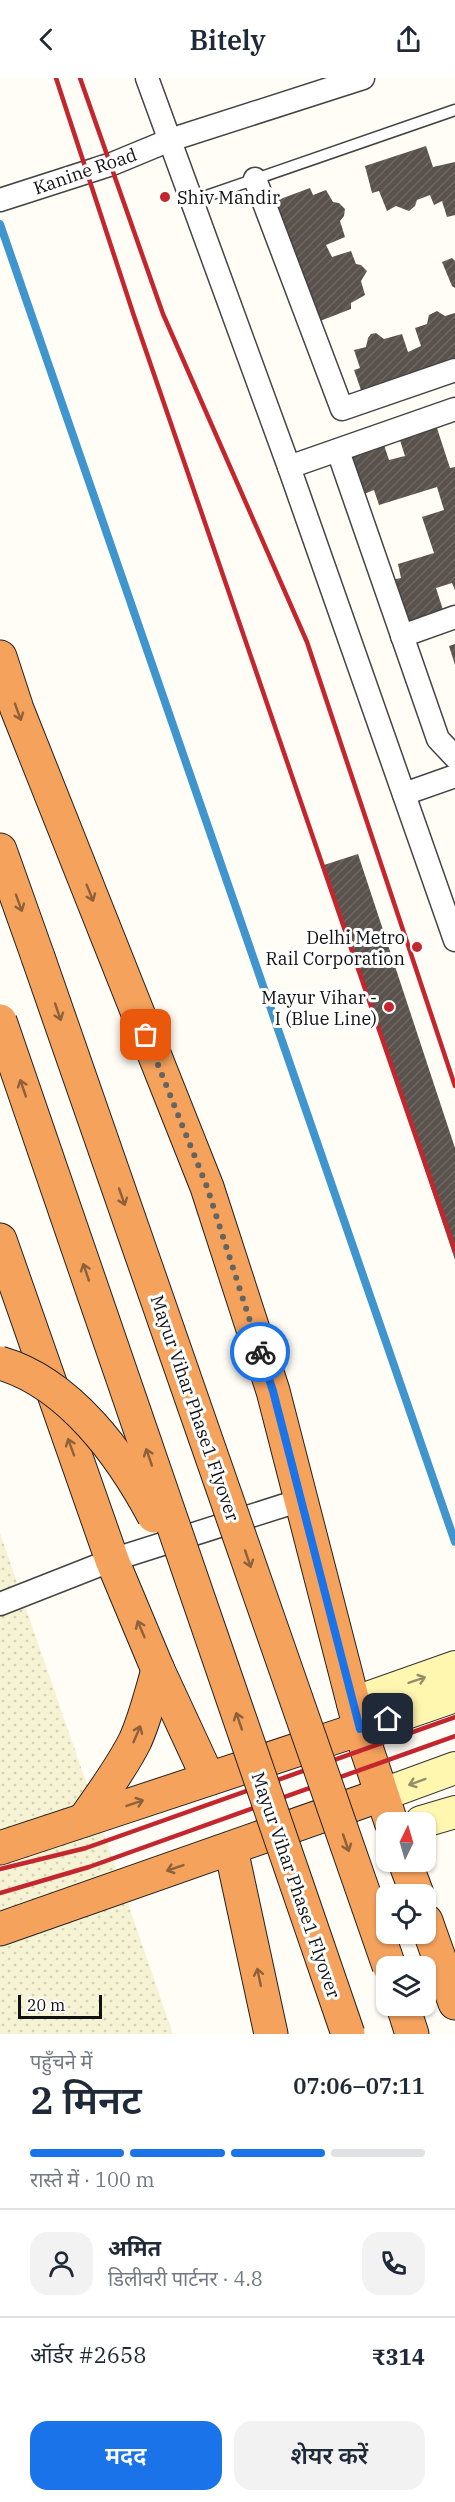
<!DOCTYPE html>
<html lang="hi">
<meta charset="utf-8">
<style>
:root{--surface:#fff;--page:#f2f2f3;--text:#1f2937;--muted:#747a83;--line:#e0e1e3;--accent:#1a73e8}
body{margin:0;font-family:"IBM Plex Serif","Noto Sans Devanagari",serif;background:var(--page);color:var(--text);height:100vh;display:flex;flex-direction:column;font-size:22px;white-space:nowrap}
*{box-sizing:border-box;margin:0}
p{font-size:20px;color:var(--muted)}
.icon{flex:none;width:33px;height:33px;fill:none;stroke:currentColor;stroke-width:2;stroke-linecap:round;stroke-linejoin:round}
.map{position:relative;height:1956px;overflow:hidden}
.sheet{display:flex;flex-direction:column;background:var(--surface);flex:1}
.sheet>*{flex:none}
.needle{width:39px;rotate:5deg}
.fabs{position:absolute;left:376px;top:1734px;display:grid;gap:12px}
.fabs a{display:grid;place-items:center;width:60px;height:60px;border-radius:12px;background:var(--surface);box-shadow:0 2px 4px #0004;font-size:30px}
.scale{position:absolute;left:18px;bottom:15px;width:84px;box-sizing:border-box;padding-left:6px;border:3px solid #111;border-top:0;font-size:16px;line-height:21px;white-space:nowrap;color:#111;-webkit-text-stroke:4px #fff;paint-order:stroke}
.pin{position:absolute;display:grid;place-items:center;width:51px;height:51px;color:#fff;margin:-26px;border-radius:12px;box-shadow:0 3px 9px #0006}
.courier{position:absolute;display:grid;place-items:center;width:60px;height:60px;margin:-30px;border:4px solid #1a73e8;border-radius:50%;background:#fff;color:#222;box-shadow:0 2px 8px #0007}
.head em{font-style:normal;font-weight:600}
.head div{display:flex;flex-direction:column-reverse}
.head{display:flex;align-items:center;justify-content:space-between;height:102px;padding:0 30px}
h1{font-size:39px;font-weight:600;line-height:45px}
.bar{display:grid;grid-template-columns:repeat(4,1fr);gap:9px 6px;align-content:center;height:72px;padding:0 30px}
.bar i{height:8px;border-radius:4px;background:var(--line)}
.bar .selected{background:var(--accent)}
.bar p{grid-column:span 4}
.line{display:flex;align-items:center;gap:15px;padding:0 30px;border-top:2px solid var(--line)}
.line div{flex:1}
.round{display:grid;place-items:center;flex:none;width:63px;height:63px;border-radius:18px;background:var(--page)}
.primary-button{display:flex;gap:12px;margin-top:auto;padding:12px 30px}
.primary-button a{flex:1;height:69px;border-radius:18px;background:var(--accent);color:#fff;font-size:24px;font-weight:600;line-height:69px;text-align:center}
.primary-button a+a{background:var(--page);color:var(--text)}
header{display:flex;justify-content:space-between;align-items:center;height:78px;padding:0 30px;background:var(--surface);font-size:27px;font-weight:600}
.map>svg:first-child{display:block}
.farmland{fill:url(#farmland-dots)}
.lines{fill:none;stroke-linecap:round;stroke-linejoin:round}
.stream{stroke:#3f96cf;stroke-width:8}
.building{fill:url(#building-hatch)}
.lane-casing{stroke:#444;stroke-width:13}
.street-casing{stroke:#444;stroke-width:25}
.secondary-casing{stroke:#333;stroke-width:34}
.highway-casing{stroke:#222;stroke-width:35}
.lane{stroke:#fff;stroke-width:10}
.street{stroke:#fff;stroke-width:22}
.secondary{stroke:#fff6b0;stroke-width:32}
.highway{stroke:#f5a25d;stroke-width:33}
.rail{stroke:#c4262e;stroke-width:4.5}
.highway-bridge-casing{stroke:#222;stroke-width:35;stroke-linecap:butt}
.highway-bridge{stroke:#f5a25d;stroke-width:33}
.oneway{stroke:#8e613b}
.oneway2{stroke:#948f68}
.done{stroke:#646461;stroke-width:6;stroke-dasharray:0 10.8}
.route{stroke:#1a73e8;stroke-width:8}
.poi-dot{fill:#c4262e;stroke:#fff;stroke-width:2}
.labels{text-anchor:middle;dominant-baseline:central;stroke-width:6;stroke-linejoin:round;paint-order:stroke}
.street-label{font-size:18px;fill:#111;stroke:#fff}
.poi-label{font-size:18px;fill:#111;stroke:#fff;text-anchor:end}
</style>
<header><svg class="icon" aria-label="back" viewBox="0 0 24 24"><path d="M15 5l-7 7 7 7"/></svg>Bitely<svg class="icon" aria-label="share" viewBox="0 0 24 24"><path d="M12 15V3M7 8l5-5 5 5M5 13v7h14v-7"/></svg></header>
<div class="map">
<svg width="455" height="1956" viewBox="0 0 455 1956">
<defs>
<pattern id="farmland-dots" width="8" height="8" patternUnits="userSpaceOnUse" patternTransform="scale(1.5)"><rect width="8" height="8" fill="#f6f3d4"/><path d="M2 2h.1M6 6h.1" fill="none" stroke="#d2cfb5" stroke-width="1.8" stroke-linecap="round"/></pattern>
<pattern id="building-hatch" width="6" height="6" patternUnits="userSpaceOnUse" patternTransform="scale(1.5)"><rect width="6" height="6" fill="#5a524d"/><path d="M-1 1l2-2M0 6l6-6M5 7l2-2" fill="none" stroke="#6d6662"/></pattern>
</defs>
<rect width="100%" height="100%" fill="#fffdf5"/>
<polygon class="farmland" points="0,1455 173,1956 0,1956"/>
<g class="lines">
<polyline class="stream" points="0,146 455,1464"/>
</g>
<g class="building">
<polygon points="426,68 433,89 455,84 455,137 447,139 442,123 434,127 430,117 417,122 415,128 409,133 396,128 387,133 379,113 372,115 365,88"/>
<polygon points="310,110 313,117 326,112 333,124 339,125 345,131 344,138 340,143 345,159 326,167 332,179 351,173 356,186 361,187 367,193 361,203 365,217 351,225 351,231 320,243 275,123"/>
<polygon points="452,180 455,183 455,210 452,208 442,184"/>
<polygon points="437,233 445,238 455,235 455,288 363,318 354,292 360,290 354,272 366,269 368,260 371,256 376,255 384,261 402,256 408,274 421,268 415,250 427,246 429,237"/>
<polygon points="435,344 450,390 455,389 455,512 452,505 436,510 443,532 405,544 391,502 401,500 398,486 434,475 422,439 444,432 437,409 379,427 374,412 364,416 350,371 382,361 389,382 405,378 398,356"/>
<polygon points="455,566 455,587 449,568"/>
<polygon points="358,776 455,1070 455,1182 324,787"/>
</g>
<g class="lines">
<g class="lane-casing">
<polyline id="lane" points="192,123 455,32"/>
</g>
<g class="street-casing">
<g id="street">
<polyline points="147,0 289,389 455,862"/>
<polyline points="255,101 342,331 455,292"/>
<polyline points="0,122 112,86 170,62 363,0"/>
<polyline points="338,373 438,661 455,679"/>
<polyline points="289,389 455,331"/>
<polyline points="402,558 455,539"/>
<polyline points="404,716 455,698"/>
<polyline points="0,1526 112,1482 301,1422"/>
</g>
</g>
<g class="secondary-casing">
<g id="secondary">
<polyline points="353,1625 455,1589"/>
<polyline points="360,1651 455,1618"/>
<polyline points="381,1717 455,1690"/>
<polyline points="421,1744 455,1734"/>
</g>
</g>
<g class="highway-casing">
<g id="highway">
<polyline points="0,579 17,631 207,1109 273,1313 360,1651 391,1744"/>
<polyline points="0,772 38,879"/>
<polyline points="0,1162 112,1482 158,1592 208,1700"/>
<path d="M84,1742C102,1716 121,1691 135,1663C145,1641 151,1616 158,1592"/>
<polyline points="0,1770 360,1651"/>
<polyline points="231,1771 271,1956"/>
<polyline points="405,1784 417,1816"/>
<polyline points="426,1843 455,1925"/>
<polyline points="0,1851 381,1717"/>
<polyline points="403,1928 412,1956"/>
</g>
</g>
<use href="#lane" class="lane"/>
<use href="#street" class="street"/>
<use href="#secondary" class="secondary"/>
<use href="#highway" class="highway"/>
<g class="rail">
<polyline points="56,0 134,238 455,1173"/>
<polyline points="80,0 163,236 307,564 455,1008"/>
<polyline points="0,1791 86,1770 455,1639"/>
<polyline points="0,1815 89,1789 455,1658"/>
</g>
<g class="highway-bridge-casing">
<g id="highway-bridge">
<polyline points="38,879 389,1888"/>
<polyline points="0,943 348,1956"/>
<path d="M0,1285C70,1305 122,1378 154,1438"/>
</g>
</g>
<use href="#highway-bridge" class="highway-bridge"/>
</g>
<defs><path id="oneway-shaft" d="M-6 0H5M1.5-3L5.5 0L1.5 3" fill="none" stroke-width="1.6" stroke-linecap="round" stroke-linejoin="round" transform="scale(1.5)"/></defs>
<g class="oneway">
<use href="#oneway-shaft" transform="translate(18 634) rotate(70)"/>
<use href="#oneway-shaft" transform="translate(90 815) rotate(68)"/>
<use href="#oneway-shaft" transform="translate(19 825) rotate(70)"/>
<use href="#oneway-shaft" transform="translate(58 934) rotate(71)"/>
<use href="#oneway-shaft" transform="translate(23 1010) rotate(-109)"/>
<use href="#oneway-shaft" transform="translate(122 1119) rotate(71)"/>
<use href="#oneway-shaft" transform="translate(86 1194) rotate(-109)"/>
<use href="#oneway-shaft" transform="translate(71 1369) rotate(-110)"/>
<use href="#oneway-shaft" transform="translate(149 1379) rotate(-109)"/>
<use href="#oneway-shaft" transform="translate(248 1481) rotate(71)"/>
<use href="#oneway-shaft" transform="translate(141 1551) rotate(-113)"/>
<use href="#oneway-shaft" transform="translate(239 1643) rotate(-109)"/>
<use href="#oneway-shaft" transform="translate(137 1656) rotate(-67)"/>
<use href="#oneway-shaft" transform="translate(135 1725) rotate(-19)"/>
<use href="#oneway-shaft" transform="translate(346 1765) rotate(71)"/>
<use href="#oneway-shaft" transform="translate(175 1790) rotate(161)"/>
<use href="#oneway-shaft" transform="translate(259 1899) rotate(-102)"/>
</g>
<g class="oneway2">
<use href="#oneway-shaft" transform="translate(417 1602) rotate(-19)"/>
<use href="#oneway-shaft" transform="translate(417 1704) rotate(160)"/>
</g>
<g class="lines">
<polyline class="done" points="146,957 207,1109 260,1274"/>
<polyline class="route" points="260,1274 273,1313 360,1651 388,1641"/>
</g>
<g class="poi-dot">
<circle cx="165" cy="119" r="6"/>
<circle cx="417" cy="869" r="6"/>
<circle cx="389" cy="929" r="6"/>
</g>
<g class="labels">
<g class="street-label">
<text transform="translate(85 93) rotate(-19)">Kanine Road</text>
<text transform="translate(195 1330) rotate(71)">Mayur Vihar Phase1 Flyover</text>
<text transform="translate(296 1807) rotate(71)">Mayur Vihar Phase1 Flyover</text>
</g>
<g class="poi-label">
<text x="177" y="119" text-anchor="start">Shiv Mandir</text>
<text x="405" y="859">Delhi Metro<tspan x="405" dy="21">Rail Corporation</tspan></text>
<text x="377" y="919">Mayur Vihar -<tspan x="377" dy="21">I (Blue Line)</tspan></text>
</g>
</g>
</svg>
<div class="fabs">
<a><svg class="needle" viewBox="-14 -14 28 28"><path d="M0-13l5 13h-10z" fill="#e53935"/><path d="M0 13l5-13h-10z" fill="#747a83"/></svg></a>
<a><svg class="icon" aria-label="locate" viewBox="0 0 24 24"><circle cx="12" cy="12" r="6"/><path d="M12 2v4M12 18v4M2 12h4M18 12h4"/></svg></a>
<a><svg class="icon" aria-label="layers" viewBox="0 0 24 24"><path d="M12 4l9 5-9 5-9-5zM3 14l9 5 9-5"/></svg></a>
</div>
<div class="scale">20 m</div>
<div class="pin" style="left:146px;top:957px;background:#ea580c"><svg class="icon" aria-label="bag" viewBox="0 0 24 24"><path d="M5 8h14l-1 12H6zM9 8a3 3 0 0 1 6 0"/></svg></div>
<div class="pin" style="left:388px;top:1641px;background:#1f2937"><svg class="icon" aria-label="home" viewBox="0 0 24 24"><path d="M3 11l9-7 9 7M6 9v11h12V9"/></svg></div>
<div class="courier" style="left:260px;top:1274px"><svg class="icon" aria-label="bike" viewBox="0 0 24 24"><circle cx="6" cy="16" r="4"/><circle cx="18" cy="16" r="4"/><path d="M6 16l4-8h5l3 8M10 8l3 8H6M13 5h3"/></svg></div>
</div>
<section class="sheet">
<div class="head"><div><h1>2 मिनट</h1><p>पहुँचने में</p></div><em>07:06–07:11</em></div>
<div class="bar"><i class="selected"></i><i class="selected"></i><i class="selected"></i><i></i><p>रास्ते में · 100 m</p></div>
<div class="line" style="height:108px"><a class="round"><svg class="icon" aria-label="person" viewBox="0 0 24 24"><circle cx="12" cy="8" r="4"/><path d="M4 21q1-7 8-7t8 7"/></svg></a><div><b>अमित</b><p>डिलीवरी पार्टनर · 4.8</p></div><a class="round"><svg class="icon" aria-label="phone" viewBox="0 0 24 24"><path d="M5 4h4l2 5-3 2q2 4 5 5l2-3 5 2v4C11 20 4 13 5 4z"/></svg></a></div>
<div class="line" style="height:78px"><div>ऑर्डर #2658</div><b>₹314</b></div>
<div class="primary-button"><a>मदद</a><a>शेयर करें</a></div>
</section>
